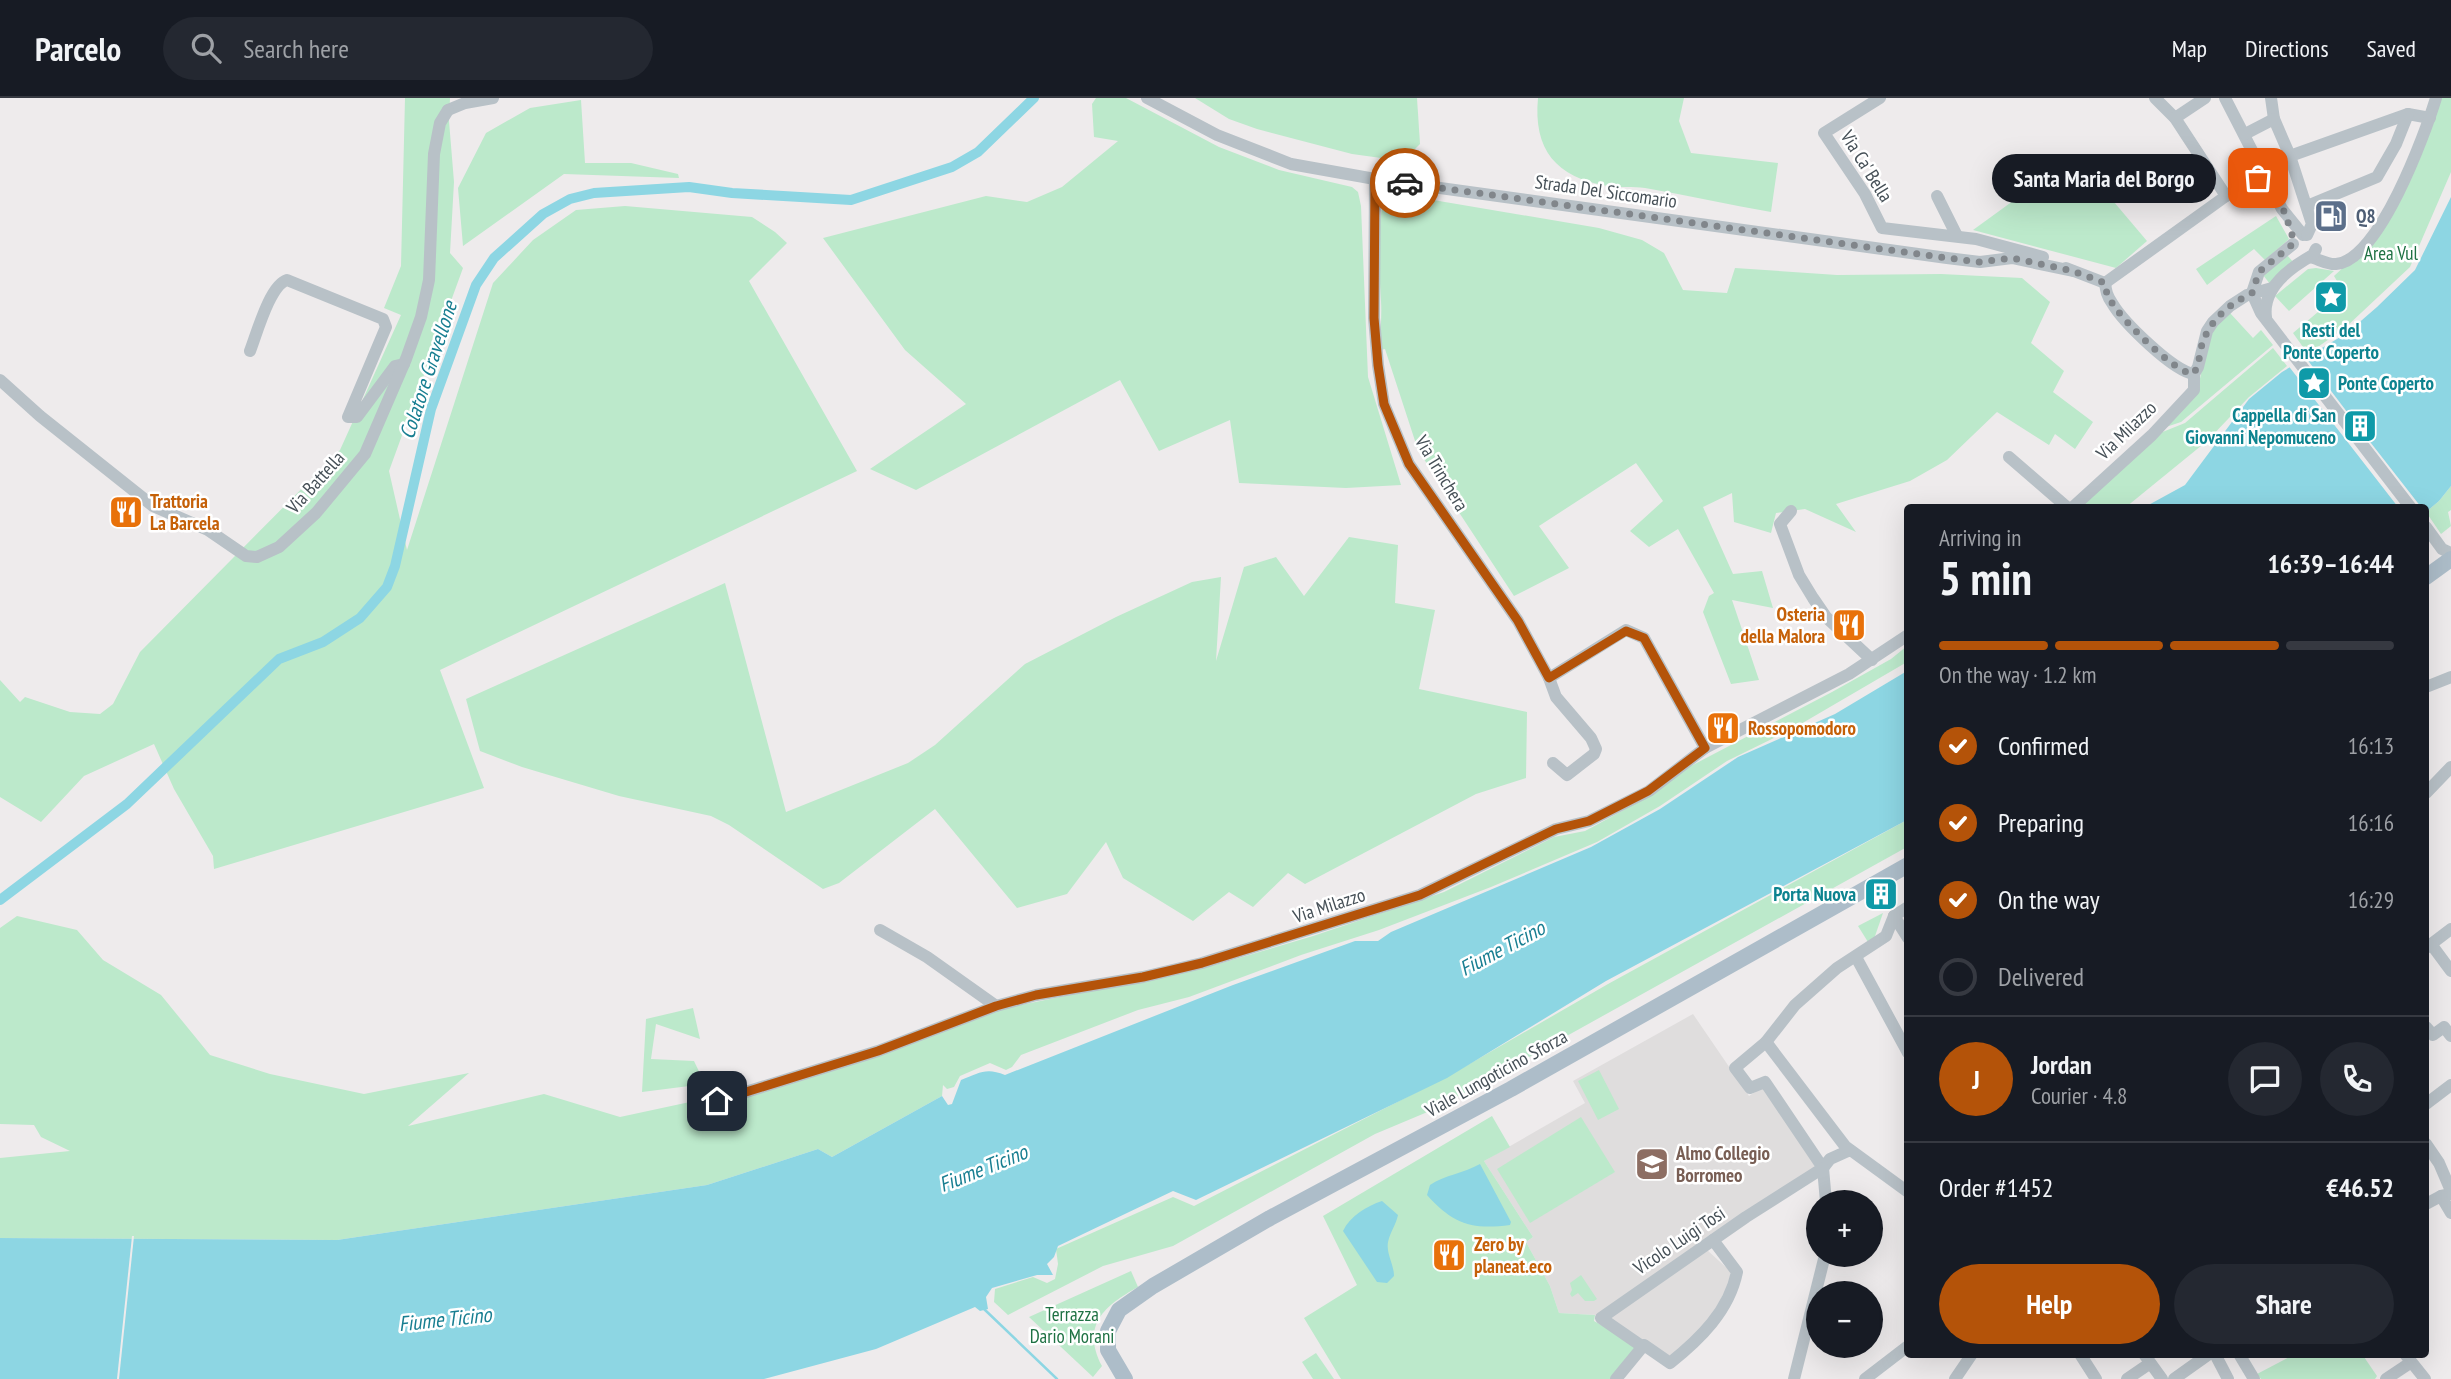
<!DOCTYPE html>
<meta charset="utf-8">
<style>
:root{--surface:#171b24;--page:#242831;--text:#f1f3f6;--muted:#9ea1a6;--line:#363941;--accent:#b45309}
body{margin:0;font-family:"PT Sans Narrow",sans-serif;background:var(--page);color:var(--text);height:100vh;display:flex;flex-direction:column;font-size:26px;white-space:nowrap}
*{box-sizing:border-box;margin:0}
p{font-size:23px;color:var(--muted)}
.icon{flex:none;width:38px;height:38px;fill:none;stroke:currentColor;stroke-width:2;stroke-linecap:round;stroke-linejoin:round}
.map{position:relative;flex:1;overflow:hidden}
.side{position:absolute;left:1904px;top:406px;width:525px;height:854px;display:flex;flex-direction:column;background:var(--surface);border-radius:7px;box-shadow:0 7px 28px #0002}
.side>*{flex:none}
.tools{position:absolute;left:1806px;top:1092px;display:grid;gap:14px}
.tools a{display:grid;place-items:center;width:77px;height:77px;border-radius:50%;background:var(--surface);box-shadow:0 7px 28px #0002;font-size:35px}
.pin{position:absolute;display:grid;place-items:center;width:60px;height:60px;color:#fff;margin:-30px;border-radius:14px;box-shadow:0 4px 10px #0006}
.courier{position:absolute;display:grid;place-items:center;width:70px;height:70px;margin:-35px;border:5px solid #b45309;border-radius:50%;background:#fff;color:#222;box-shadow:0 2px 9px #0007}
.bubble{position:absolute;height:49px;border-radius:24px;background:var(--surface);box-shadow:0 7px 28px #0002;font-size:23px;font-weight:600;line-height:49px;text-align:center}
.headline em{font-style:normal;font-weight:600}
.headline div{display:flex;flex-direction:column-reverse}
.headline{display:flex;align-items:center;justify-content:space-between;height:119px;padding:0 35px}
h1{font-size:46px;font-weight:600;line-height:52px}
.bar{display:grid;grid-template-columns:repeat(4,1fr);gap:10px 7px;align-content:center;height:84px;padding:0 35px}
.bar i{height:9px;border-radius:5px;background:var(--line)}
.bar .selected{background:var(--accent)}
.bar p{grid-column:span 4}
.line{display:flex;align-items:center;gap:18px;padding:0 35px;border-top:2px solid var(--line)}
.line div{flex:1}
.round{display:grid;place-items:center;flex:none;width:74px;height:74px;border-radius:37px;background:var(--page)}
ol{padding:0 35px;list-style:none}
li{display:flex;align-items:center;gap:21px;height:77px}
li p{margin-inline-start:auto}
li .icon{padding:7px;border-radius:50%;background:var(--accent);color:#fff;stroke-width:4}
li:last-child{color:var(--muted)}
li i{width:38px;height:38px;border:4px solid var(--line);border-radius:50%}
.cta{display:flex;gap:14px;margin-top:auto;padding:14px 35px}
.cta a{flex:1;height:80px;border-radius:42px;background:var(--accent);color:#fff;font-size:28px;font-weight:600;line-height:80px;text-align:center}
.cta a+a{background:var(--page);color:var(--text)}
header{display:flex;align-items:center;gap:42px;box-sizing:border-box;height:98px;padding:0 35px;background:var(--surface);border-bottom:2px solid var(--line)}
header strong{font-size:33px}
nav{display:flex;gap:38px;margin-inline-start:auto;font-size:24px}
.search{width:490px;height:63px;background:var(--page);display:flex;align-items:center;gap:18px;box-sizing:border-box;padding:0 24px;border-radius:38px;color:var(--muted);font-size:26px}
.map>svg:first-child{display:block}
.education{fill:#dfdddd}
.green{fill:#bce9cb}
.water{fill:#8dd6e3}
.pier{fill:#eeebec}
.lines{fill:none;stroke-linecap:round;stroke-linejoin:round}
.stream{stroke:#8dd6e3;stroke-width:2.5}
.canal{stroke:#8dd6e3;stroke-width:10}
.minor{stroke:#b8c1c7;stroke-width:12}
.major{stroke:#adbdc9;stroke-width:16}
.done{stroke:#81868b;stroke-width:7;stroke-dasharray:0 12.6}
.route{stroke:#b45309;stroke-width:9}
.labels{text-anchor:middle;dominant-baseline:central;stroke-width:5;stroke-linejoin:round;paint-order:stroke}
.street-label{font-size:19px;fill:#465057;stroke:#fff}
.service-label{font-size:19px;font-weight:bold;fill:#4e5e75;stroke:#fff;text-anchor:start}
.park-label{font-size:19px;fill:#1e7143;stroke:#fff}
.culture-label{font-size:19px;font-weight:bold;fill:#0d838f;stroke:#fff;text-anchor:end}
.food-label{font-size:19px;font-weight:bold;fill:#c56008;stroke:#fff;text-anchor:start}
.education-label{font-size:19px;font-weight:bold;fill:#785e54;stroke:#fff;text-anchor:start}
.water-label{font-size:21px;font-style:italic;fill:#187e91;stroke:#fff}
</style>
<header>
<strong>Parcelo</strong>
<div class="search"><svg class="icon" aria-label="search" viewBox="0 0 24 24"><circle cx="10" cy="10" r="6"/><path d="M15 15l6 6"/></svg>Search here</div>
<nav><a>Map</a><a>Directions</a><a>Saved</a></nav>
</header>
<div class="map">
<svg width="2451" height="1281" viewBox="0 0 2451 1281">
<rect width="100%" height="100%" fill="#eeebec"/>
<g class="education">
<polygon points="1693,916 1749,998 1764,988 1819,1069 1597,1217 1559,1215 1550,1188 1526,1144 1533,1139 1484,1063 1585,1005 1573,983"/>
<polygon points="1707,1152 1730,1173 1730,1184 1704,1232 1668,1262 1605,1221"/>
</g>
<g class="green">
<polygon points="405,0 450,0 449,23 454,84 450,155 463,170 389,373 407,452 493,185 533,142 576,112 625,108 752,119 775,134 787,145 749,183 857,373 440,572 484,690 214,771 213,758 174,691 154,646 84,678 41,724 0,699 0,582 20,604 25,599 70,614 100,616 113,606 140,554 340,352 401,217 384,210 401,168"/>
<polygon points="1096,0 1126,0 1219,49 1279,72 1352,89 1358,94 1361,108 1368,279 1401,387 1346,390 1239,385 1230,322 1159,353 1120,282 916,392 870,371 966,306 905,252 823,140 986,98 1027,104 1062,89 1118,43 1094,39 1092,6"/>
<polygon points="1195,0 1417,0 1420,46 1403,63 1352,56 1257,31 1229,21"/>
<path d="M1538,0H1684L1679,23L1691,55L1778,65L1771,114C1729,107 1687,97 1645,90C1633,88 1620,90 1608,88C1556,80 1533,51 1538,0Z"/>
<polygon points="2441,0 2451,0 2451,74 2410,169 2346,229 2308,256 2293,235 2343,193 2334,178 2369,146"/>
<polygon points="581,2 585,65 631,65 678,76 679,80 564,76 463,148 458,90 486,35 530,10"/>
<polygon points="2075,58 2147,143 2116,170 1973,132"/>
<path d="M1386,94L1599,130L1642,142L1664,155L1683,192L1727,195L1735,170L1837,177L1941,176L2022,180L2050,204L2031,245L2064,273L2053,294L2093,324L2075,351L2055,336L2049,347L1997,314L1947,362L1910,383L1836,406L1856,434L1805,411L1776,415L1771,435L1734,424L1732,395L1703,409L1733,476L1762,473L1773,510L1732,502L1759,582L1731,586L1703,514L1709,498L1714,495L1678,431L1649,449L1630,433L1663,403L1636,365L1539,428L1569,470L1514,498L1418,352L1385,251L1380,252C1380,236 1382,219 1381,203C1379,165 1375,130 1386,94Z"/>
<polygon points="2276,118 2289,141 2265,162 2254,151 2207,187 2196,171"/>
<polygon points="2287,157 2294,165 2270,186 2263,177"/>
<polygon points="2316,170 2334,173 2289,213 2275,198 2308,171"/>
<polygon points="2230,215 2253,240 2261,232 2273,247 2181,324 2160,331 2198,291 2209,234"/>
<polygon points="2273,250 2287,268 2249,299 2207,343 2126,409 2076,410 2160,335 2185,325"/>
<polygon points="2451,388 2451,412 2448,414 2451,428 2441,436 2426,414 2439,403"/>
<polygon points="1349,439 1398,447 1395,505 1435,512 1419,591 1527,614 1526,680 1476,696 1305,786 1288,775 1253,809 1229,794 1193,823 1123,780 1106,744 1067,796 1017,810 935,711 839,785 823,791 729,727 711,718 619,698 522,669 480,653 466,601 725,485 786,714 908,665 935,647 1025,566 1116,519 1192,484 1221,479 1216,563 1244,469 1276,459 1304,498"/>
<polygon points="1907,548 1907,564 1794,630 1727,663 1660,708 1597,744 1491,789 1379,832 1301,857 1189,899 1138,912 1021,957 1012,969 1006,972 990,965 960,978 954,989 947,991 943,987 942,998 832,1059 818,1051 707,1087 337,1142 0,1140 0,1060 70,1053 41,1039 34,1027 0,1026 0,830 17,818 77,832 103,862 161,897 210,957 270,976 364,996 469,975 408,1028 544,996 620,1019 727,996 1002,911 1215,867 1313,838 1444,794 1554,739 1585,733 1648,699 1689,669 1832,594 1891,561"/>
<polygon points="1907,722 1907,749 1437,1010 1375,1036 1173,1148 1103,1168 1008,1217 994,1204 995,1191 1033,1179 1047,1185 1055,1181 1058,1166 1056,1151 1173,1099 1194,1108 1452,976 1608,886"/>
<polygon points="1883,815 1874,841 1868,844 1858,828"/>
<polygon points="693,910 700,941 656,926 651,961 694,963 705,986 642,994 646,921"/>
<polygon points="1599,972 1619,1011 1598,1022 1578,983"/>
<polygon points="1492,1018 1510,1049 1484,1063 1533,1139 1526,1144 1550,1188 1559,1215 1595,1217 1594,1223 1639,1248 1611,1281 1341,1281 1304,1220 1357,1187 1323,1118"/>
<polygon points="1581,1019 1615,1074 1530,1125 1497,1071"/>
<path d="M1131,1173L1138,1189C1104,1208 1081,1227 1102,1268L1093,1279L1029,1219Z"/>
<polygon points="1581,1177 1597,1201 1594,1203 1585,1203 1578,1195 1572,1199 1570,1196 1572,1192 1570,1185"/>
<polygon points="1316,1255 1334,1281 1313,1281 1302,1264"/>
<polygon points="2362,1256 2377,1278 2375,1281 2261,1281 2257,1276 2293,1257"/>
</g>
<g class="water">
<polygon points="2451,99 2451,388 2439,403 2426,414 2426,410 2143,410 2185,387 2249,301 2282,274 2347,235 2377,209 2415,172"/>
<path d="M1907,573V722L1606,883L1447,980L1196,1102L1173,1093L1058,1148L1054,1159L1047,1166L1053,1177H1037L992,1190L986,1199L988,1211L980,1213L975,1209L876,1251L764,1281H0V1140L337,1142L707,1087L818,1051L832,1059L942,998L948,1007L952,1006L961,982C979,975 986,969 1005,977L1233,887L1355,843H1378L1391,834L1591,749L1660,711L1738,659L1835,616Z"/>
<path d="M1480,1066L1511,1124L1510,1127C1472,1132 1453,1126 1427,1097L1430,1087C1445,1077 1464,1075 1480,1066Z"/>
<path d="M1382,1103L1398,1117C1396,1127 1390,1134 1388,1144C1386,1156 1394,1166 1394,1178L1387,1185L1377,1184L1343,1133C1350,1118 1367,1108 1382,1103Z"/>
</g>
<g class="pier">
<polygon points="2303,256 2360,331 2421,409 2398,409 2287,266"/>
<polygon points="132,1138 134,1138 119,1281 117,1281"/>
</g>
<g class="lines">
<polyline class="stream" points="984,1211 1057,1281"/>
<polyline class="canal" points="0,802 127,706 279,561 323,544 360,520 387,489 395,468 431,311 476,187 494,160 543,116 570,101 594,95 689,89 732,95 851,102 952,69 978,54 1034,0"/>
<g class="minor">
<polyline points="1147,0 1217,37 1291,66 1375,81 1947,160 1980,164 2012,160 2073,173"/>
<polyline points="1880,0 1824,35 1865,96 1882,130 1976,141 2043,159"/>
<polyline points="2155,0 2175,20 2226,98"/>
<polyline points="2225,0 2282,111 2303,137"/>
<polyline points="2271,0 2274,21"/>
<polyline points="448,12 465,5 493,0"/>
<polyline points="2175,20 2205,0"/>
<polyline points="2245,36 2274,21 2290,58 2312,126 2307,137"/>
<polyline points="2290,58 2408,16 2430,20"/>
<polyline points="1375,81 1374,220 1378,267 1384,306 1409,366 1518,523 1549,580 1626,532 1644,540 1705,650"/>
<polyline points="1937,98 1957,138"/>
<polyline points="2307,108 2377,79 2396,46 2408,16"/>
<polyline points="2293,146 2259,174 2252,195 2261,215 2411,410"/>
<path d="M2310,159C2318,161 2329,167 2336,166C2379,163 2425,36 2436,0"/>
<polyline points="2066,170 2105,185"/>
<polyline points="2105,185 2226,98 2264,77"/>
<path d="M2105,185C2106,193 2107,198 2112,205C2123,224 2173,273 2194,276"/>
<path d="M2266,219C2262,190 2291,169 2313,157L2316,151"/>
<path d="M250,253C257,235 270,187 287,182L383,221L386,229L348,319H357L395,268L404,266"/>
<polyline points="0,282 40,318 153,408 208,432 246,458 257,459 279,449 316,415 365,356 406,261 421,219 429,182 434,56 440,25 448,12"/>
<polyline points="2009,359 2068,410"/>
<polyline points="2072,410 2152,337 2194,292 2194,276 2198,269 2207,233 2213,224 2230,208 2247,197 2272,190"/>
<polyline points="1791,413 1780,426 1799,477 1813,500 1826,519 1872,562"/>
<polyline points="2426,429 2442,451 2451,455"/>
<polyline points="1549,580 1556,599 1591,640 1596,651 1594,656 1567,677 1553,665"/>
<polyline points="2426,589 2451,579"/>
<polyline points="2426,695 2451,669"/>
<polyline points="1894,818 1908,840"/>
<polyline points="1894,818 1908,809"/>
<polyline points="880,832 927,859 996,908"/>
<polyline points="2431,846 2451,873"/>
<polyline points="2426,850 2451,831"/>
<polyline points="1856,859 1908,955"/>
<polyline points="2426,929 2433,937 2444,929 2451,938"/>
<polyline points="1766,944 1795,907 1837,870 1886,838 1894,818"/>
<polyline points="717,1003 878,953 996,908 1036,897 1143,879 1202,865 1420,797 1556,731 1589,723 1649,693 1705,650 1849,576 1908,537"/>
<polyline points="2426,1006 2451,987"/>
<polyline points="2426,1046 2439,1065 2451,1093"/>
<polyline points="1850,1052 1830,1061 1823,1070 1765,984 1750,990 1735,970 1766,944 1845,1048 1908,1094"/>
<polyline points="2451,1096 2441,1098 2451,1115"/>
<polyline points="2426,1106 2441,1098"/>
<polyline points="1643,1249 1601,1220 1746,1119 1823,1070 1826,1104"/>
<polyline points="2080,1256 2096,1281"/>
<polyline points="2144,1256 2162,1281"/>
<polyline points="2215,1256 2228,1281"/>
<polyline points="2239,1256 2254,1281"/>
<polyline points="2405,1256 2425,1281"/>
<path d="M1616,1281L1644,1247L1670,1265C1700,1241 1729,1213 1737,1174L1713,1142"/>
<polyline points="1794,1281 1825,1157"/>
<polyline points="1865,1281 1908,1248"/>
<polyline points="1955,1281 1972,1256"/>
<polyline points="2127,1281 2149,1266"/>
<polyline points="2174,1281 2209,1256"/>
<polyline points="2386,1281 2410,1265"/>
</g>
<g class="major">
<polyline points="2426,479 2451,461"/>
<polyline points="1125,1281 1108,1252 1108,1233 1119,1212 1153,1188 1270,1120 1511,991 1908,767"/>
</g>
</g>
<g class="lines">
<path class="done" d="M1405,85L1947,160L1980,164L2012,160L2073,173L2105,185C2106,193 2107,198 2112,205C2124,224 2173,273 2193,276C2199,268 2199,260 2201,250C2208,223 2228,207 2252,195L2259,174L2293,146L2294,143L2285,115L2264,77L2258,80"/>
<polyline class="route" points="717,1003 878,953 996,908 1036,897 1143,879 1202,865 1420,797 1556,731 1589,723 1648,693 1705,650 1644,540 1626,533 1549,580 1518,523 1409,366 1384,306 1378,267 1374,220 1375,81 1405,85"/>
</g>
<defs>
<g id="fuel-square" transform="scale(1.75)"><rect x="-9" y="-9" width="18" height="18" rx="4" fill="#5c6f8a" stroke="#fff"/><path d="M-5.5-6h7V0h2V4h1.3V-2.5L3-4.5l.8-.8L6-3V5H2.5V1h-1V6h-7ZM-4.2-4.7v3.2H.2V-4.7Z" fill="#fff"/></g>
<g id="sight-square" transform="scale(1.75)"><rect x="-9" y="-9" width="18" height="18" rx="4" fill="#0f9aa8" stroke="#fff"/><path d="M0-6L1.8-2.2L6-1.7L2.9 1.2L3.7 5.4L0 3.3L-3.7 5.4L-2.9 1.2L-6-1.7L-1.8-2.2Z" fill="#fff"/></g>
<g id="building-square" transform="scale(1.75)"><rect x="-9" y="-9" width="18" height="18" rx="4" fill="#0f9aa8" stroke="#fff"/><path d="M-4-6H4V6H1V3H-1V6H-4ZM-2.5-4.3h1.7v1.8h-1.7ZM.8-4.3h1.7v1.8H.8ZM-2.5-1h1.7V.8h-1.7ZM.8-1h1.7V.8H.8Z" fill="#fff"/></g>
<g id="restaurant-square" transform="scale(1.75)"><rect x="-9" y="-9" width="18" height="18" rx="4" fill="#e8710a" stroke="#fff"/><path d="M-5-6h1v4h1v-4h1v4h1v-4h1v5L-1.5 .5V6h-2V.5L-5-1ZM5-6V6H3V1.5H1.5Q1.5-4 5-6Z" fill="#fff"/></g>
<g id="university-square" transform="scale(1.75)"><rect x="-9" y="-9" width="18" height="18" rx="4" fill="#8d6e63" stroke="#fff"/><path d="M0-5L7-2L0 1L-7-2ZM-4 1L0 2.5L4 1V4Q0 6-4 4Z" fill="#fff"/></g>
</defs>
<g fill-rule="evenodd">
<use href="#fuel-square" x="2331" y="118"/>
<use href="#sight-square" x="2331" y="199"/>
<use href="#sight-square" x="2314" y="285"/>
<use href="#building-square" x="2360" y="328"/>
<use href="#restaurant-square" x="126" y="414"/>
<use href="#restaurant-square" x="1849" y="527"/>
<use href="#restaurant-square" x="1723" y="630"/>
<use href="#building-square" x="1881" y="796"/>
<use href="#university-square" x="1652" y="1066"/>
<use href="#restaurant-square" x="1449" y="1157"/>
</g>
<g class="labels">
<g class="street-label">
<text transform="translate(1867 68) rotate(58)">Via Ca' Bella</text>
<text transform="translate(1606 93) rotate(8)">Strada Del Siccomario</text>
<text transform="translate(2126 332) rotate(-44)">Via Milazzo</text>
<text transform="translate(1442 375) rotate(59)">Via Trinchera</text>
<text transform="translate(315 384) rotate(-48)">Via Battella</text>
<text transform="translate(1329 807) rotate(-18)">Via Milazzo</text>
<text transform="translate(1496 975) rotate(-29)">Viale Lungoticino Sforza</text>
<text transform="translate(1679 1142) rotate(-34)">Vicolo Luigi Tosi</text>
</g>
<g class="service-label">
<text x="2356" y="118">Q8</text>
</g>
<g class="park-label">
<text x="2391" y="155">Area Vul</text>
<text x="1072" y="1216">Terrazza<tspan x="1072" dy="22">Dario Morani</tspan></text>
</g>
<g class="culture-label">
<text x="2331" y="232" text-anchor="middle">Resti del<tspan x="2331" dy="22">Ponte Coperto</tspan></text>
<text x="2338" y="285" text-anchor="start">Ponte Coperto</text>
<text x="2336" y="317">Cappella di San<tspan x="2336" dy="22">Giovanni Nepomuceno</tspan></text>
<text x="1856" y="796">Porta Nuova</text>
</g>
<g class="food-label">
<text x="150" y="403">Trattoria<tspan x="150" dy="22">La Barcela</tspan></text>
<text x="1825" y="516" text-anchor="end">Osteria<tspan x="1825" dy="22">della Malora</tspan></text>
<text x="1748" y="630">Rossopomodoro</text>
<text x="1474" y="1146">Zero by<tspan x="1474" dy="22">planeat.eco</tspan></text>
</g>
<g class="education-label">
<text x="1676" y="1055">Almo Collegio<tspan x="1676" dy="22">Borromeo</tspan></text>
</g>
<g class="water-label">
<text transform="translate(428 272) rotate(-72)">Colatore Gravellone</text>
<text transform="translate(1502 850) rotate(-28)">Fiume Ticino</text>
<text transform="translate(983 1070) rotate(-22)">Fiume Ticino</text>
<text transform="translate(445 1221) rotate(-6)">Fiume Ticino</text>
</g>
</g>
</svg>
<div class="tools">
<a>+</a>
<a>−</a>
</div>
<div class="pin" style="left:2258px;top:80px;background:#ea580c"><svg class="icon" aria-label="bag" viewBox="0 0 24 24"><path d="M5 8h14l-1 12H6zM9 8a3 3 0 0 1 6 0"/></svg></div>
<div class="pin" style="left:717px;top:1003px;background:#1f2937"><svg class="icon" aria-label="home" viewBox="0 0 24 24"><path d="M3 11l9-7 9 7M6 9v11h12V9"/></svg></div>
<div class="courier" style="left:1405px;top:85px"><svg class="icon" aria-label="car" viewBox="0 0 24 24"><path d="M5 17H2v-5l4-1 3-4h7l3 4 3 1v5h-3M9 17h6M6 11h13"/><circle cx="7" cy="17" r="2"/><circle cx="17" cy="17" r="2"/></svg></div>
<div class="bubble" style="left:1992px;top:56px;width:224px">Santa Maria del Borgo</div>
<section class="side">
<div class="headline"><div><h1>5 min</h1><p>Arriving in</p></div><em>16:39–16:44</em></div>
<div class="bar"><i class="selected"></i><i class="selected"></i><i class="selected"></i><i></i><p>On the way · 1.2 km</p></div>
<ol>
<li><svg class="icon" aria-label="check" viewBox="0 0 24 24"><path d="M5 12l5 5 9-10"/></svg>Confirmed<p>16:13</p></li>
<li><svg class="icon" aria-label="check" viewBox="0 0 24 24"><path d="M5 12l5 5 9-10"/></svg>Preparing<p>16:16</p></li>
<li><svg class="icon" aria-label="check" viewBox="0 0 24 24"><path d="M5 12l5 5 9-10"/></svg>On the way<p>16:29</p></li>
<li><i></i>Delivered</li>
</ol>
<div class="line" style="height:126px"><b class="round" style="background:var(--accent);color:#fff">J</b><div><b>Jordan</b><p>Courier · 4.8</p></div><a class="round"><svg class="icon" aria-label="chat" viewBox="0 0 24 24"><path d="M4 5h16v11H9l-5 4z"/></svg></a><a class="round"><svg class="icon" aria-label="phone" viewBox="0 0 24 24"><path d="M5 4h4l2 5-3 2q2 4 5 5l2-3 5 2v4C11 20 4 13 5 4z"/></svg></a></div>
<div class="line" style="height:91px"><div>Order #1452</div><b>€46.52</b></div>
<div class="cta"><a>Help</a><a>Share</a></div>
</section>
</div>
